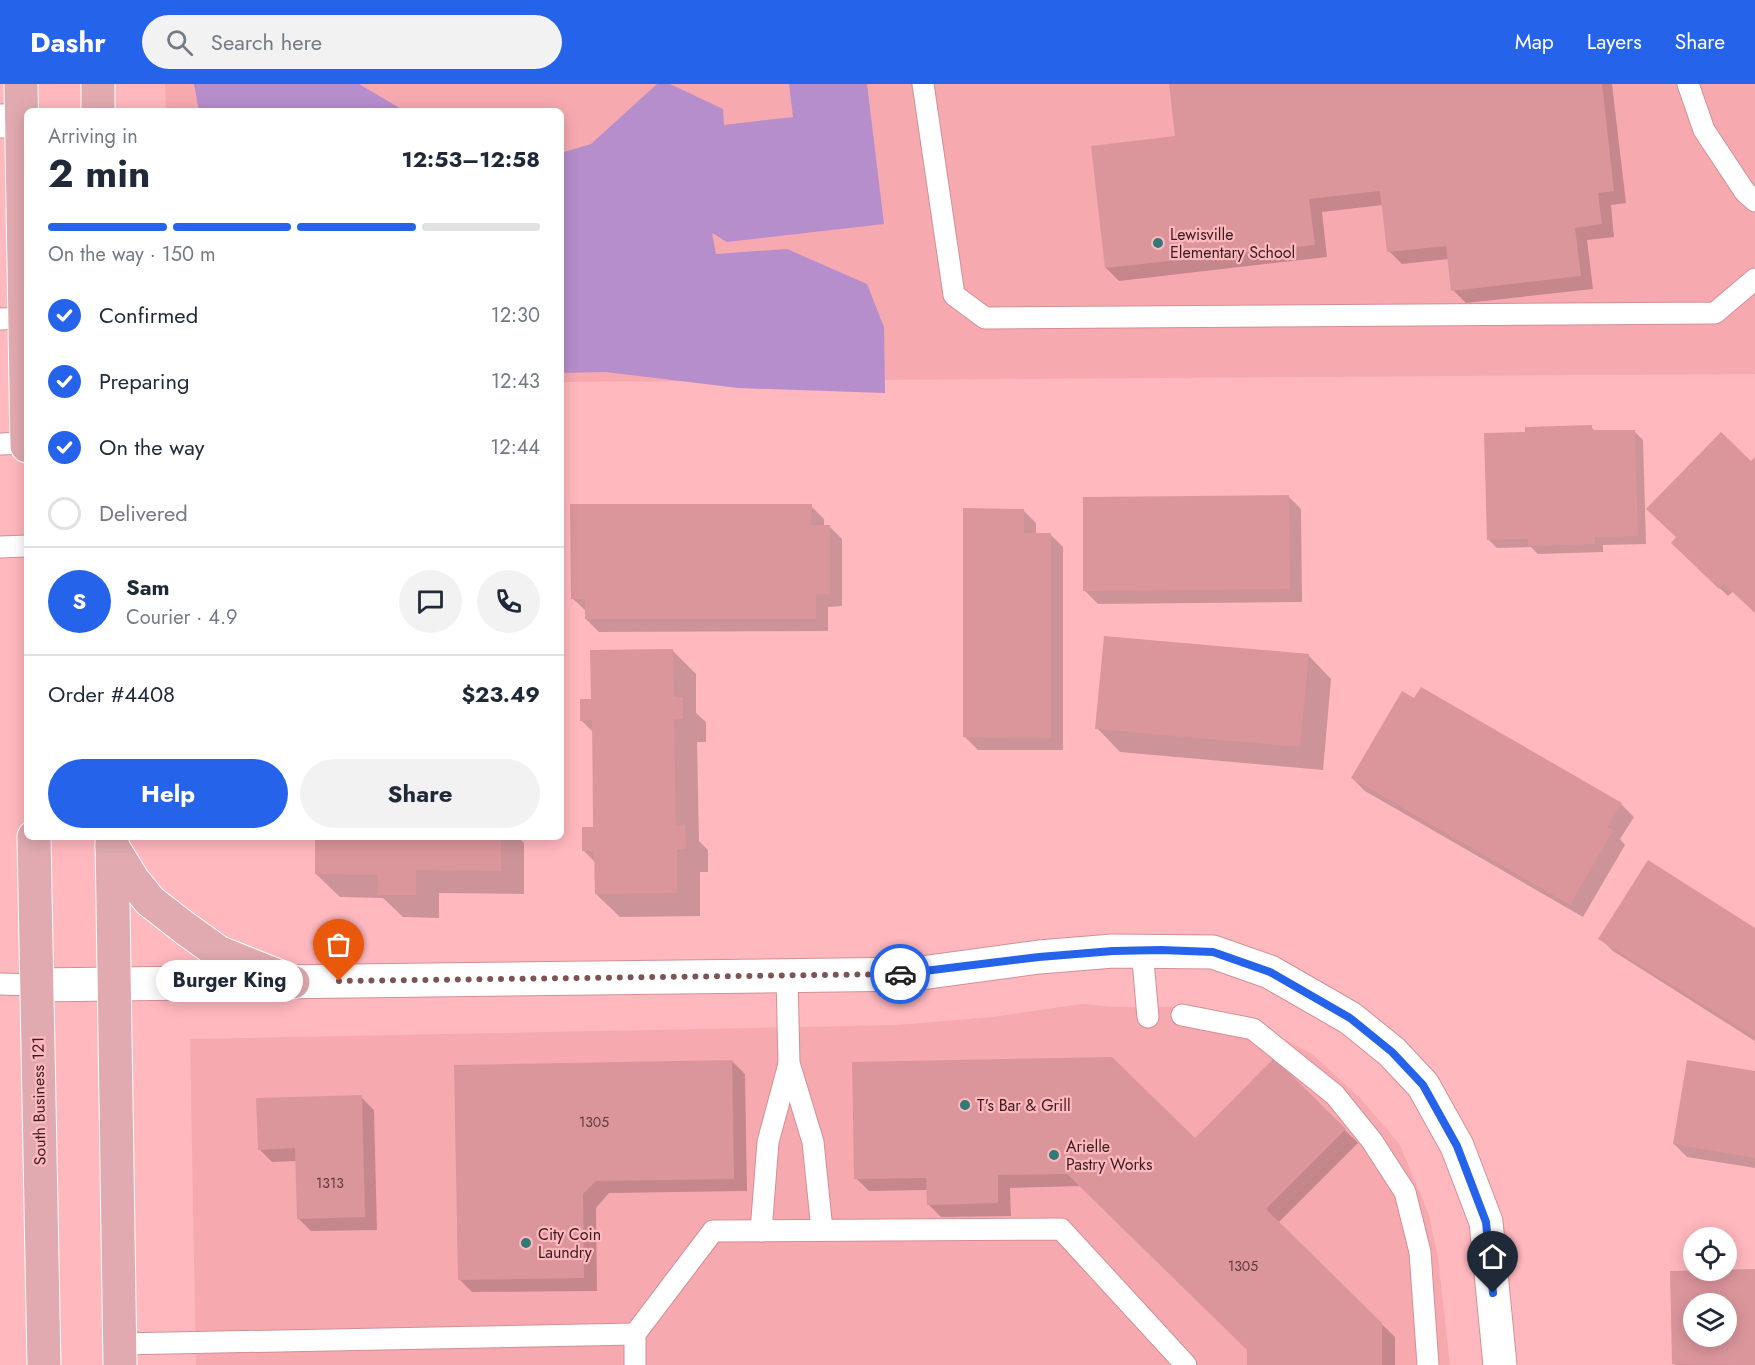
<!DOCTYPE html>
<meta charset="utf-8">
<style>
:root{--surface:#fff;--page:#f2f2f3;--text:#1f2937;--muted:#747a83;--line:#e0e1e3;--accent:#2563eb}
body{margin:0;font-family:Jost,sans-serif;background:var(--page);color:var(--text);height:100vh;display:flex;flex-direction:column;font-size:22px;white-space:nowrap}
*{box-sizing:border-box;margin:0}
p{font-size:20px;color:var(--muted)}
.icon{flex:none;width:33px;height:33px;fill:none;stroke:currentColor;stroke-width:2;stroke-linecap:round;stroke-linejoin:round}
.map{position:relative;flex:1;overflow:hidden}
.side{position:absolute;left:24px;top:24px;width:540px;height:732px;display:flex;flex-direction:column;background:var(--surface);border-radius:9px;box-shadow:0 3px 15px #0003}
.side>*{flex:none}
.controls{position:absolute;left:1683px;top:1143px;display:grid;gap:12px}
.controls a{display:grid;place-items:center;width:54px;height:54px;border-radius:50%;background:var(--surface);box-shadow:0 3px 15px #0003;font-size:30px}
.pin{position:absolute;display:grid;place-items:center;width:51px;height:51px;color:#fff;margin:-62px -26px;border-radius:50% 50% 50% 0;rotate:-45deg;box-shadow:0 0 6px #0007}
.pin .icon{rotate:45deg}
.courier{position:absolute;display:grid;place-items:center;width:60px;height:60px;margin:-30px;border:4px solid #2563eb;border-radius:50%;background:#fff;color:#222;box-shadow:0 2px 8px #0007}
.bubble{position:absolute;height:42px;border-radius:21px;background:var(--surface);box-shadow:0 3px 15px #0003;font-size:20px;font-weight:700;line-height:42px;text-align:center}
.summary em{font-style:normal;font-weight:700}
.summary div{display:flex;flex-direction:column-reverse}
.summary{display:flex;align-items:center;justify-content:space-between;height:102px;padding:0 24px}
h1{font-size:39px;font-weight:700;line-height:45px}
.bar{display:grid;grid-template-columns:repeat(4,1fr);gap:9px 6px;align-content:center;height:72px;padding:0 24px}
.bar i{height:8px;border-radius:4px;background:var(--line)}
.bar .selected{background:var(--accent)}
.bar p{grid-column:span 4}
.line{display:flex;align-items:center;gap:15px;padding:0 24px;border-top:2px solid var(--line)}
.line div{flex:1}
.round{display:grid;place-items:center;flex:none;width:63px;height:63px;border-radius:32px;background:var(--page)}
ol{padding:0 24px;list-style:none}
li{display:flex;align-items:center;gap:18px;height:66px}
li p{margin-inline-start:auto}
li .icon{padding:6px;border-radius:50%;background:var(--accent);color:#fff;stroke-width:4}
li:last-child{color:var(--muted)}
li i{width:33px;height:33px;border:3px solid var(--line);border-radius:50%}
.cta{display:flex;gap:12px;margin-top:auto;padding:12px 24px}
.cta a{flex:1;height:69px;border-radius:36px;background:var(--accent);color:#fff;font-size:24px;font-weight:700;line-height:69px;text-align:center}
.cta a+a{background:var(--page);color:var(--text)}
header{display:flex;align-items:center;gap:36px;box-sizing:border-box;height:84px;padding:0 30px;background:var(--accent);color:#fff}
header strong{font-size:28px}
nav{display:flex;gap:33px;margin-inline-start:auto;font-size:21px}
.search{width:420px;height:54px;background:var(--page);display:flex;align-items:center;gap:15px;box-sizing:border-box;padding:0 21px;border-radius:33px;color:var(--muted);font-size:22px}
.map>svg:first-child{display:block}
.built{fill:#f7a9b0}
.green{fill:#b68ecc}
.shadow{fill:#0003;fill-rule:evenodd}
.building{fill:#db969c;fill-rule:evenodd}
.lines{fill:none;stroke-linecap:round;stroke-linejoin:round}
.service-casing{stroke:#d38f95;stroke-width:23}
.minor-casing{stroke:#d38f95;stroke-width:35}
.primary-casing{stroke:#fff;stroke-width:35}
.service{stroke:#fff;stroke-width:21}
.minor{stroke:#fff;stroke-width:33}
.primary{stroke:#e1aab0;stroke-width:33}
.done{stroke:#7c5356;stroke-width:6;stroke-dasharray:0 10.8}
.route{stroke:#2563eb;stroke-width:8}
.poi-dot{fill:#317a78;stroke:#ffb8be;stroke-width:2}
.labels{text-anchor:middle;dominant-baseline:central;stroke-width:4.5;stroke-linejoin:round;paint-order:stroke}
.number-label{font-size:14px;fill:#5f3a3e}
.poi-label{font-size:16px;fill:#361c1e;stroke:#ffb8be;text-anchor:start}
.street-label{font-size:16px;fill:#361c1e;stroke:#ffb8be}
</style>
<header>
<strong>Dashr</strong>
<div class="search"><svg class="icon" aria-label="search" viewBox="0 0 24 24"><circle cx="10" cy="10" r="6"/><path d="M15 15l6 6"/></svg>Search here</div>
<nav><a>Map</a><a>Layers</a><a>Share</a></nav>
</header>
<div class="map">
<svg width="1755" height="1281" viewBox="0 0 1755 1281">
<rect width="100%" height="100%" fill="#ffb8be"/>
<g class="built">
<polygon points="165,0 1755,0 1755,290 561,298 561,27 166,27"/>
<polygon points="1082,920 1115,923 1202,923 1264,944 1312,970 1361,1015 1400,1061 1429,1131 1438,1174 1450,1281 196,1281 190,955 897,941 992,933"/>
</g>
<g class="green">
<polygon points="194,0 359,0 398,23 400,27 199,27"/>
<polygon points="657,0 670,0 723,25 724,41 793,33 789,0 867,0 884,140 727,158 712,149 716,170 787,165 867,200 884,243 885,309 738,304 606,288 561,289 561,69 591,60"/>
</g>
<g class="shadow">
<polygon points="1171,0 1612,0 1626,119 1611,121 1614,153 1587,156 1593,205 1466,219 1453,206 1449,175 1402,180 1389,167 1383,121 1322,128 1327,173 1119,197 1106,184 1177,54"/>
<polygon points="1591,343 1596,348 1634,347 1643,356 1646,460 1603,461 1603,468 1538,470 1531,463 1497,464 1488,455 1527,350"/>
<polygon points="1288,412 1301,425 1302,518 1098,520 1085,507"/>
<polygon points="811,422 824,435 824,442 829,442 842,455 842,522 828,523 828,547 599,548 586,535 586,527 572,514"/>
<polygon points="1023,426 1036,439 1036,450 1050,450 1063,463 1063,666 978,666 965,653"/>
<polygon points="1678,453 1755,528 1734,507 1728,512 1673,459"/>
<polygon points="672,566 696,590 696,629 706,638 706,658 697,658 699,757 708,766 708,788 700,788 700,832 620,833 596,810 596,779 584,767 595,745 593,648 581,636 593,616"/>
<polygon points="1308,571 1331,595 1323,686 1120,668 1097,644"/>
<polygon points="1352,694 1621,720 1634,733 1620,755 1625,761 1583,833 1365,707"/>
<polygon points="317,753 518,753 524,759 524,810 439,809 439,834 403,833 383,814 340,813 316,790"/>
<polygon points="1755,845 1755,957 1613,867 1600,854"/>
<polygon points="732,977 745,990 747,1107 609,1109 596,1124 597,1207 472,1208 459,1195"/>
<polygon points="1274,977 1358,1059 1278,1139 1395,1253 1395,1281 1249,1281 1248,1266 1082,1102 1010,1104 1011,1132 941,1133 928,1120 928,1106 869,1107 856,1094 1195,1056"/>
<polygon points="1755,989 1755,1084 1687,1073 1674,1060"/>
<polygon points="361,1013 374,1026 377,1146 311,1147 298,1134 297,1077 272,1078 259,1065"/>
<path d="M1755,1187V1281H1675L1674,1279L1672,1188ZM1694,1220H1726V1252H1694Z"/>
</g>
<g class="building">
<polygon points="1169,0 1602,0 1614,107 1598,109 1602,140 1575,144 1581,192 1451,207 1446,162 1387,168 1380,107 1309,115 1315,161 1105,184 1091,62 1175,52"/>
<polygon points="1592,341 1592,346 1635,346 1638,452 1595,453 1595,460 1528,462 1528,455 1487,456 1484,349 1525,348 1525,343"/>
<polygon points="1721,348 1751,377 1755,373 1755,529 1724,500 1719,505 1671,459 1676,453 1646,425"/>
<polygon points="1289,411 1290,505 1083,507 1083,413"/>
<polygon points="570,420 812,420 811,441 830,441 830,510 816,510 816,535 585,535 585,515 571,515"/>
<polygon points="963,424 1024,425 1024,449 1051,449 1051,654 963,653"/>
<polygon points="1104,552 1309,570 1300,663 1095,645"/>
<polygon points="673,565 674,613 683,613 683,635 674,635 676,742 685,741 686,765 677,765 677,809 595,810 594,767 582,767 582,743 593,743 592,636 580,637 580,615 591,615 590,566"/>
<polygon points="1421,603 1622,719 1607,743 1613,746 1570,821 1351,694 1402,607 1414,614"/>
<polygon points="315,753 501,753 501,787 416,786 416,811 378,811 378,791 315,790"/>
<polygon points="1648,776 1755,844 1755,953 1598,855"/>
<polygon points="1112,973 1195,1054 1274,974 1346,1045 1266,1125 1382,1239 1382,1281 1247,1281 1247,1266 1067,1090 998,1091 998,1119 927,1121 926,1094 854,1095 852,978"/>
<polygon points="732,976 734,1095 596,1097 583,1110 584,1194 458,1196 454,981"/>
<polygon points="1687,976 1755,987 1755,1074 1673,1060"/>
<polygon points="362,1011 365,1133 297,1135 295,1064 258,1066 256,1014"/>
<path d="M1755,1185V1281L1672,1280L1670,1187ZM1694,1220H1726V1252H1694Z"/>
</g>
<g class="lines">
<g class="service-casing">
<g id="service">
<polyline points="923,0 954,211 985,234 1715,229 1755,195"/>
<polyline points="1688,0 1704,46 1745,108 1755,117"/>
<polyline points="0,235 25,234"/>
<polyline points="0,360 27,359"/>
<polyline points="0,463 27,462"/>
<polyline points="1142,866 1148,933"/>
<polyline points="787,893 789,979 813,1058 822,1146"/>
<polyline points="0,900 36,901"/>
<polyline points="1182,931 1253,945 1335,1011 1372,1057 1405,1108 1420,1168 1428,1281"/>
<polyline points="761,1147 768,1058 789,980"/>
<polyline points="120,1260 635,1250"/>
<polyline points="635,1281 635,1250 713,1147 1061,1145 1186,1281"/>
</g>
</g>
<g class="minor-casing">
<g id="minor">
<polyline points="0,37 27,36"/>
<polyline points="36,901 914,890 1039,873 1113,867 1213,868 1270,888 1350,934 1392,968 1423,1001 1457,1062 1486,1138 1500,1281"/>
</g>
</g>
<g class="primary-casing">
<g id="primary">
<polyline points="21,0 27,362"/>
<polyline points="98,0 98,27"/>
<polyline points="34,753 44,1281"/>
<polyline points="112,753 120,1281"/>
<polyline points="112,762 133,796 150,817 186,845 218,868 293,898"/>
</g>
</g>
<use href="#service" class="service"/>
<use href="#minor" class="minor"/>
<use href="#primary" class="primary"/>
</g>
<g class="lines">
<polyline class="done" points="339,897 900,890"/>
<polyline class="route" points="900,890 1039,873 1113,867 1161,866 1213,868 1270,888 1350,934 1392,968 1423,1001 1457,1062 1486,1138 1493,1209"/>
</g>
<g class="poi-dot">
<circle cx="1158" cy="159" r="6"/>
<circle cx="965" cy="1021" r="6"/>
<circle cx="1054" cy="1071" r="6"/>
<circle cx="526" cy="1159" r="6"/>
</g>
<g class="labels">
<g class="number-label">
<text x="594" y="1038">1305</text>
<text x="330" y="1099">1313</text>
<text x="1243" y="1182">1305</text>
</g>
<g class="poi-label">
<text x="1170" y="150">Lewisville<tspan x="1170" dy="18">Elementary School</tspan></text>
<text x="977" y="1021">T's Bar &amp; Grill</text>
<text x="1066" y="1062">Arielle<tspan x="1066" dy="18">Pastry Works</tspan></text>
<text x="538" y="1150">City Coin<tspan x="538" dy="18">Laundry</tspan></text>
</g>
<g class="street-label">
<text transform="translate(39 1017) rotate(-91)">South Business 121</text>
</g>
</g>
</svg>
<div class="controls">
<a><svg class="icon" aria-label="locate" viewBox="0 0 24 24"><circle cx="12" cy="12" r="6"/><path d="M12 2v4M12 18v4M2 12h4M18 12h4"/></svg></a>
<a><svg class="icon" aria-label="layers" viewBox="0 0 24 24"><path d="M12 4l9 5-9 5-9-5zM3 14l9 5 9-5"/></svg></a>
</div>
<div class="pin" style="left:339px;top:897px;background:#ea580c"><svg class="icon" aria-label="bag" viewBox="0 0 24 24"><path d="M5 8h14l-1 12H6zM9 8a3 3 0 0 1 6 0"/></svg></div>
<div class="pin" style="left:1493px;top:1209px;background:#1f2937"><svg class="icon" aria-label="home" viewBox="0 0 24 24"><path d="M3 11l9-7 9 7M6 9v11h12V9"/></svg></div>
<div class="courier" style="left:900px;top:890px"><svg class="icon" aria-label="car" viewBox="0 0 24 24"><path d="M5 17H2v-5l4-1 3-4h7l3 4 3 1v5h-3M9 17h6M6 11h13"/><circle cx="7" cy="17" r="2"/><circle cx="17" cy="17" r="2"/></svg></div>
<div class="bubble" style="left:156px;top:876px;width:147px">Burger King</div>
<section class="side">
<div class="summary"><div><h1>2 min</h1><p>Arriving in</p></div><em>12:53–12:58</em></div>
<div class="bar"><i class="selected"></i><i class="selected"></i><i class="selected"></i><i></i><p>On the way · 150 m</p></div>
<ol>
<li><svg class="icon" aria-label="check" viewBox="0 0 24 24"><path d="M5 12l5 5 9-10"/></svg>Confirmed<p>12:30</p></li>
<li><svg class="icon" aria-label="check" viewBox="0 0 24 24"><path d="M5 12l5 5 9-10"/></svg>Preparing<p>12:43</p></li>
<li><svg class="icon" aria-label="check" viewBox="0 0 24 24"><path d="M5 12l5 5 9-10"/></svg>On the way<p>12:44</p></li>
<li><i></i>Delivered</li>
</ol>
<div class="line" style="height:108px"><b class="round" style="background:var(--accent);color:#fff">S</b><div><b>Sam</b><p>Courier · 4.9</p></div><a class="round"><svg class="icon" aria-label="chat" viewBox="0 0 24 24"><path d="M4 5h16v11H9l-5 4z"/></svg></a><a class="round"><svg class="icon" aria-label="phone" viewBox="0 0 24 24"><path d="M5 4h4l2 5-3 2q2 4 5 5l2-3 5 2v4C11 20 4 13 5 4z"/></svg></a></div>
<div class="line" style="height:78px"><div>Order #4408</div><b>$23.49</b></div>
<div class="cta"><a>Help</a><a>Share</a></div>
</section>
</div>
